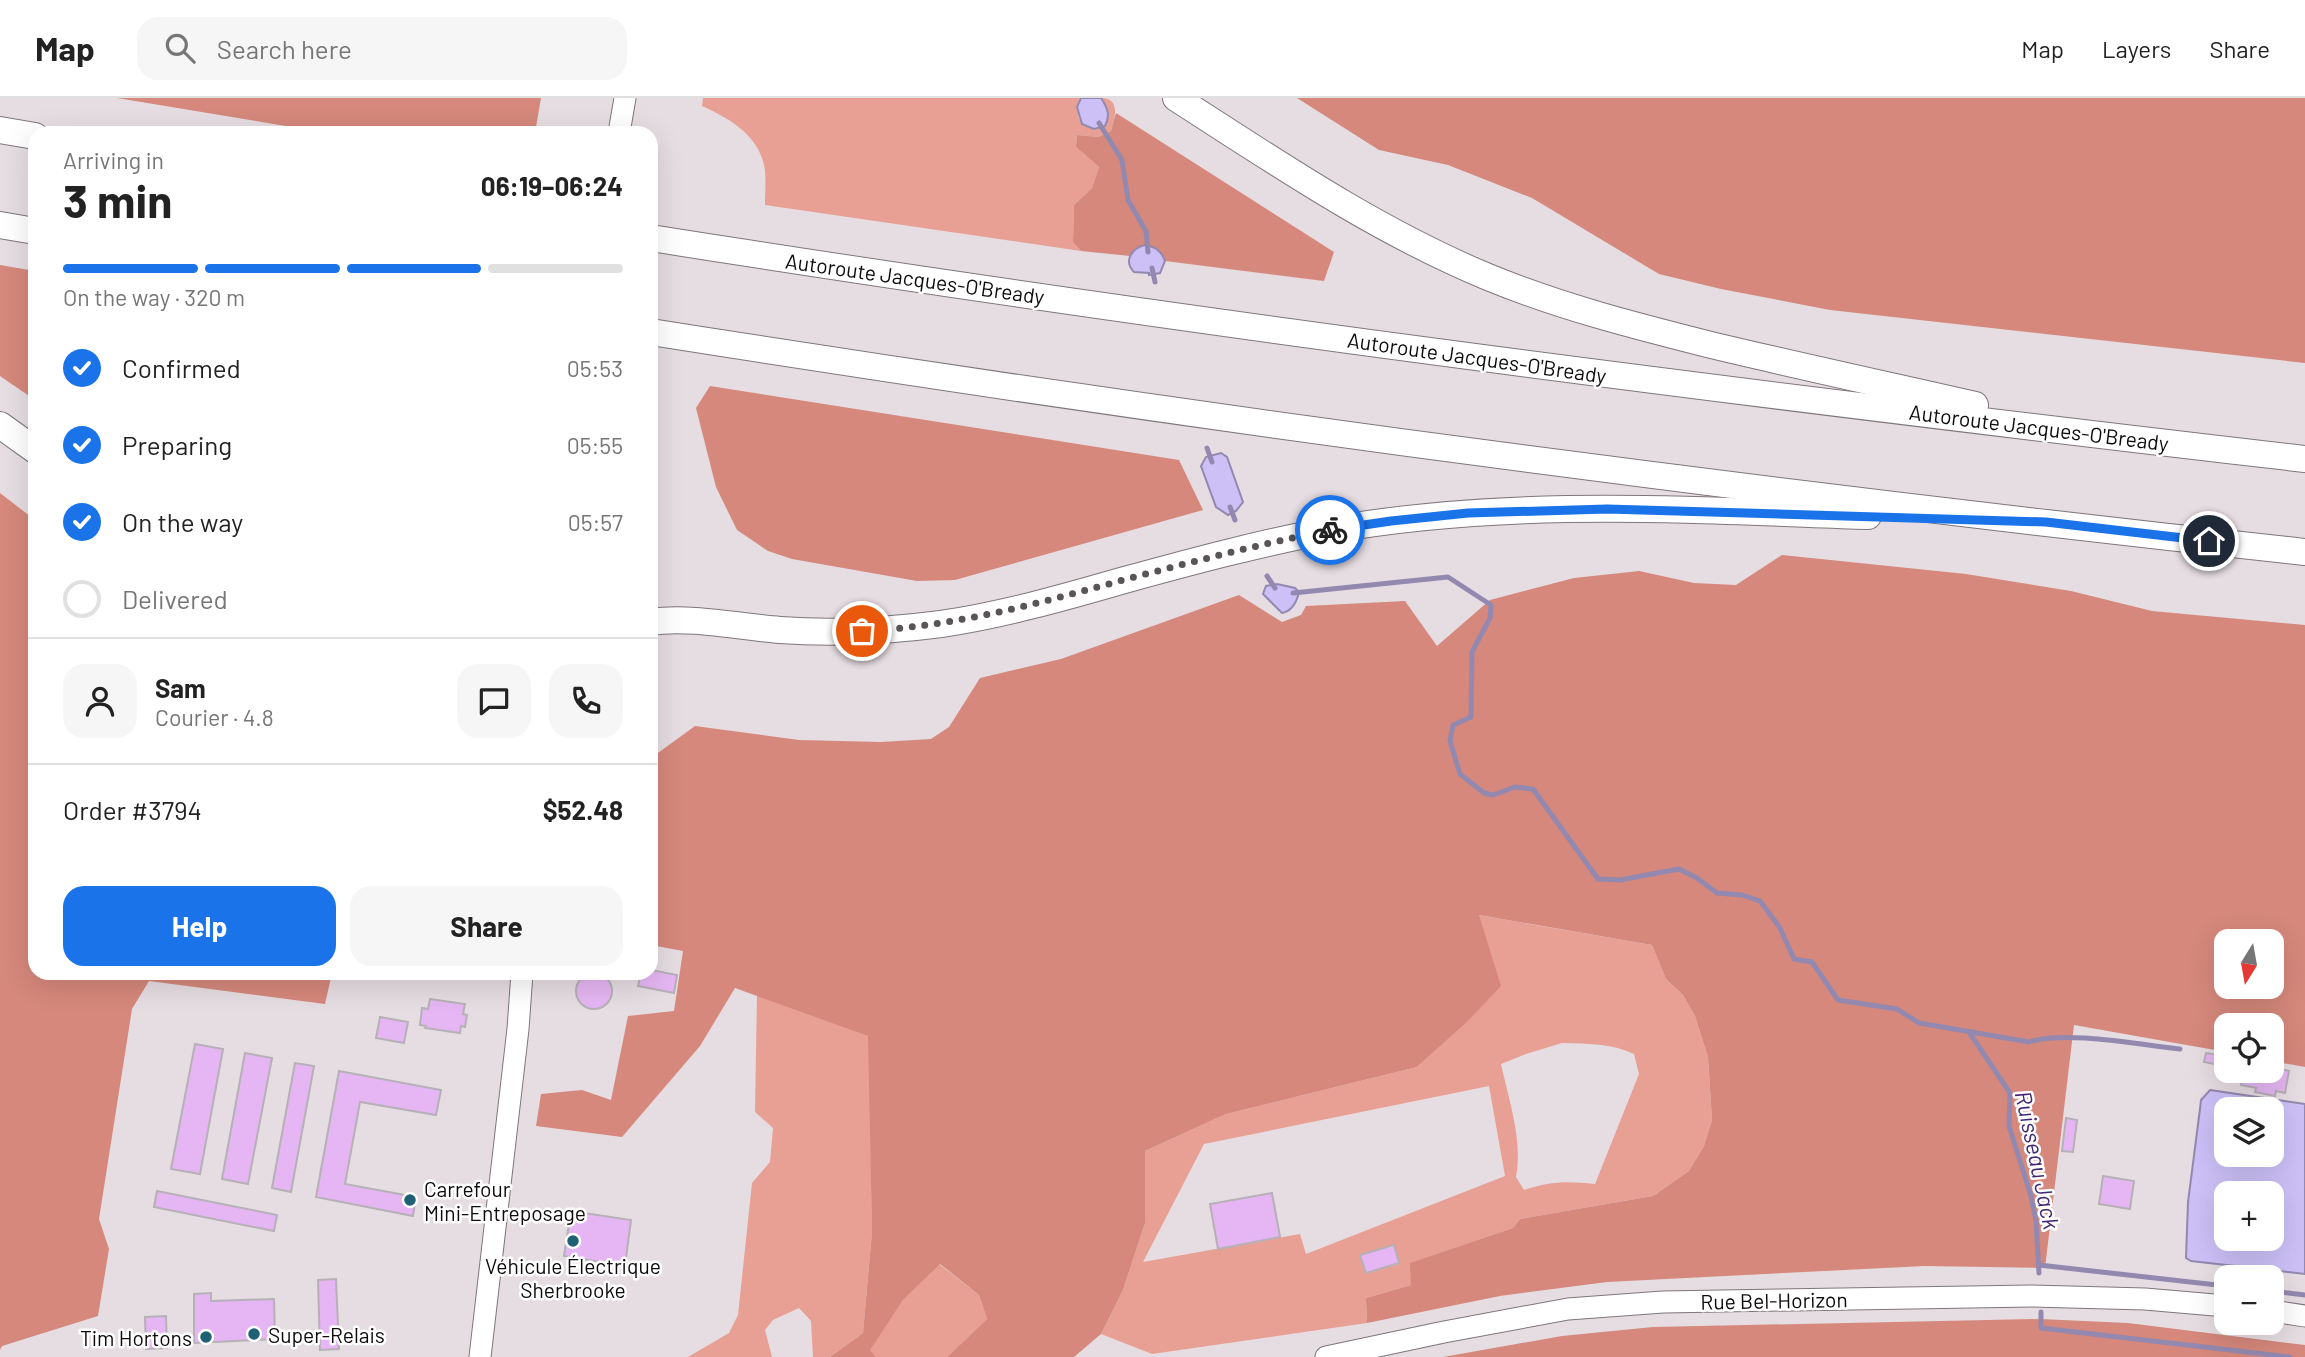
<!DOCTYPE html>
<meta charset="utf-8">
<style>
:root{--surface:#fff;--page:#f6f6f6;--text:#222;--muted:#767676;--line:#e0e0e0;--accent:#1a73e8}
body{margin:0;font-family:Barlow,sans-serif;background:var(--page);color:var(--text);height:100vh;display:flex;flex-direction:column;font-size:26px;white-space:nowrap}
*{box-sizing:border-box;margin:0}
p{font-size:23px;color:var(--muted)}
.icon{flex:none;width:38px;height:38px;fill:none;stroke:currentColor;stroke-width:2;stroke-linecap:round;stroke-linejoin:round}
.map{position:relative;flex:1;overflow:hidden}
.details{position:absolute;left:28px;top:28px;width:630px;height:854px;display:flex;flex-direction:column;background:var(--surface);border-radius:21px;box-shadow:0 7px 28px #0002}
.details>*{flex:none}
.needle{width:46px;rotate:191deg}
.buttons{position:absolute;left:2214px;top:831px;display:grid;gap:14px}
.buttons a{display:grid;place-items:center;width:70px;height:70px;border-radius:14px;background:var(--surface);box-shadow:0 7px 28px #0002;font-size:35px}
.pin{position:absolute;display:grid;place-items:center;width:60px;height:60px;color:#fff;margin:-30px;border:4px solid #fff;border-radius:50%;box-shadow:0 2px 7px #0007}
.courier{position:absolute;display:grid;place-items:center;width:70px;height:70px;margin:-35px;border:5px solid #1a73e8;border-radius:50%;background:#fff;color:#222;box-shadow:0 2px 9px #0007}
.head em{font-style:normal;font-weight:700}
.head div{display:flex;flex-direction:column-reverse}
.head{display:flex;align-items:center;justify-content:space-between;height:119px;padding:0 35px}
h1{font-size:46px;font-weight:700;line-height:52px}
.bar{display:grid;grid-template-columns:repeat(4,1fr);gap:10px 7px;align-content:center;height:84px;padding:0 35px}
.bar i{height:9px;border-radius:5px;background:var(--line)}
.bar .selected{background:var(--accent)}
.bar p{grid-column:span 4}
.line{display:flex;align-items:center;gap:18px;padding:0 35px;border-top:2px solid var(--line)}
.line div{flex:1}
.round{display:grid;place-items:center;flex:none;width:74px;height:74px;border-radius:21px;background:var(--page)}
ol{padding:0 35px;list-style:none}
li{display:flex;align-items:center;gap:21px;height:77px}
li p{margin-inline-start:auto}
li .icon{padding:7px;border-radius:50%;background:var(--accent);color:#fff;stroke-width:4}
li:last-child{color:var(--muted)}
li i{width:38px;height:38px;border:4px solid var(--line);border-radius:50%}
.primary-button{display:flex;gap:14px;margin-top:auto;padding:14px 35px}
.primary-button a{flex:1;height:80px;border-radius:21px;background:var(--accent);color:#fff;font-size:28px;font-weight:700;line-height:80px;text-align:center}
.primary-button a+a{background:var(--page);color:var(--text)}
header{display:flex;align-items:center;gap:42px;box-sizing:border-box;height:98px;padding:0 35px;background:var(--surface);border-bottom:2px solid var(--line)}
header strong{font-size:33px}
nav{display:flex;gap:38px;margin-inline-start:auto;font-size:24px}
.search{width:490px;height:63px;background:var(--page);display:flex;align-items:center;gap:18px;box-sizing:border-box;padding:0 24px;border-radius:21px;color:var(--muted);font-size:26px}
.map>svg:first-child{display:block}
.green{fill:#e8a094;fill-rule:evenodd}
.forest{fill:#d5887b;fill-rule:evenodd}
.water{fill:#ccc0f7;stroke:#9389b0;stroke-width:2;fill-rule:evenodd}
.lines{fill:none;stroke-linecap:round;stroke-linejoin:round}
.stream{stroke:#9389b0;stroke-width:5}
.building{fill:#e5b6f3;stroke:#b6b0b7;stroke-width:2}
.secondary-casing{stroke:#7e767b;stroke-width:23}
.highway-casing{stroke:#7e767b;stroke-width:28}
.secondary{stroke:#fff;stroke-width:21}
.highway{stroke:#fff;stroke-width:26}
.done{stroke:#595457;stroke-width:7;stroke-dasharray:0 12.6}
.route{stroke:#1a73e8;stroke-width:9}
.poi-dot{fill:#1f6074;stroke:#fff;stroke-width:2.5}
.labels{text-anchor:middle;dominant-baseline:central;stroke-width:5;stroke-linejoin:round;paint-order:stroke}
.street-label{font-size:21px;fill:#0d0a0c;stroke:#fff}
.poi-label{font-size:21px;fill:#0d0a0c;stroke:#fff;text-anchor:start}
.water-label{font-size:23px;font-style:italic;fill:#402673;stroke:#fff}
</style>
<header>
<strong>Map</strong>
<div class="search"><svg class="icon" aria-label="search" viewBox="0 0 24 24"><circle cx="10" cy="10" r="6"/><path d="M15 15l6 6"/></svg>Search here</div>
<nav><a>Map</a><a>Layers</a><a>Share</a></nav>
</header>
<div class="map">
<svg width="2305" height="1259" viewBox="0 0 2305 1259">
<rect width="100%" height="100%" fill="#e6dde2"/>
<g class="green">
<path d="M703,0H1081L1077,9L1079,21L1107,25L1108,11L1101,0C1121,0 1115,20 1111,33L1098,39L1077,37L1076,49L1099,69L1092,90L1074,107L1073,144L1081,153L765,107C765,96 766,84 765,73C761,38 730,21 702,8Z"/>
<path d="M1478,817L1652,847L1666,881L1683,897L1695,918L1708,959L1712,1022L1704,1048L1689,1073L1653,1098L1520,1121L1513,1130L1411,1165V1187L1366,1200L1367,1225L1152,1256L1101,1236L1123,1192L1145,1125V1053L1226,1016L1417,969L1465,926L1500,888ZM1562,945C1587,946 1611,945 1634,956L1639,976L1595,1086C1567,1083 1551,1083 1524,1092L1516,1079C1523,1042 1509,1003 1501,966L1526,956ZM1489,988L1505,1078L1306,1156L1300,1136L1143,1164L1204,1046ZM1393,1147L1399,1166L1366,1175L1360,1157Z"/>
<polygon points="757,896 869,938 872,1134 863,1235 830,1259 813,1259 811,1223 799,1210 773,1222 765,1232 772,1259 688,1259 729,1235 738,1217 752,1085 770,1064 773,1030 755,1014"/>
<polygon points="939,1166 979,1197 987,1221 947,1259 876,1259 869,1252 903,1202"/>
</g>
<g class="forest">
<polygon points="117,0 541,0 535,35 328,35"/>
<polygon points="1297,0 2305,0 2305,265 1830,212 1721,191 1659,176 1532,100 1448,67 1379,52"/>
<polygon points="1116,15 1334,154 1324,183 1165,163 1159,153 1154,149 1133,154 1130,158 1081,153 1073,144 1074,107 1092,90 1099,69 1076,49 1077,37 1098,39 1111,33"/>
<polygon points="0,167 35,173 35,302 0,278"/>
<polygon points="710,288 1179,362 1203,412 955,482 917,483 792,461 768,453 737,432 716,389 696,310"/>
<polygon points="0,395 35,422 35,875 332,875 325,906 149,883 132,911 99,1121 109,1151 98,1218 2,1248 0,1252"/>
<path d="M1782,457L1966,476L2071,493L2152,513L2305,527V969L2272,963V928H2226V954L2074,927L2045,1170L1924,1168L1607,1184L1500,1198L1367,1225L1366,1200L1411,1187L1410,1165L1513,1130L1520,1121L1653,1098L1689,1073L1704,1048L1712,1022L1708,959L1695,918L1683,897L1666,881L1652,847L1479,817L1501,888L1465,926L1417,969L1226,1016L1145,1053V1125L1123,1192L1101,1236L1074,1259H947L987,1221L979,1197L940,1166L903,1202L870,1252L876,1259H830L863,1235L872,1134L868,938L735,890L700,948L622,1039L536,1028L541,996L582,992L611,1002L628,918L674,913L683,853L651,847V660L695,628L799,642L881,644L931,641L949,629L980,580L1061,561L1239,497L1282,524L1301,517L1306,508L1405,503L1437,548L1490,502L1574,480L1639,473L1694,485L1736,487ZM2226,844H2272V889H2226Z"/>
<polygon points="2040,1221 2128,1225 2305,1247 2305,1259 1443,1259 1562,1238 1653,1229"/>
</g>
<g class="water">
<path d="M1081,0H1101C1107,9 1111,17 1105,28L1094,31L1082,26L1077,9Z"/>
<path d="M1145,147C1155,149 1161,152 1165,163L1160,175L1149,177V175L1134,174C1123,163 1132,150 1145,147Z"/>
<polygon points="1221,355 1227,359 1243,404 1236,413 1228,417 1216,409 1201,368 1206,359"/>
<path d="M1277,486L1295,490L1299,494C1297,503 1292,513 1282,515L1263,496L1266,488Z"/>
<path d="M2210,992L2305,1006V1176L2191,1163L2186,1160L2188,1104L2200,1011L2201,1002ZM2226,1012H2272V1057H2226ZM2226,1096H2272V1141H2226Z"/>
</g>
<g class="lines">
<g class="stream">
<polyline points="1099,25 1122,62 1128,102 1146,133 1148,154"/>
<polyline points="1152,170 1155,184"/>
<polyline points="1207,350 1212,364"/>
<polyline points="1230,409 1235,422"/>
<polyline points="1267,478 1275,490"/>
<path d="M1293,495L1448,479L1491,507L1490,520L1472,554L1471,619L1453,627L1450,643L1460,676L1484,695L1493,697L1515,689L1533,691L1598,781L1620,782L1679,771L1697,780L1717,795L1742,797L1760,803L1780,830L1794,861L1812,864L1838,902L1897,911L1919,925L2029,944C2063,932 2142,947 2180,951"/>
<polyline points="1969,934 2010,995 2009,1028 2031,1098 2036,1123 2039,1175"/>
<polyline points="2039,1167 2226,1188"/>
<polyline points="2272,1193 2305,1197"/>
<polyline points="2041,1214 2041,1230 2290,1259"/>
</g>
</g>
<g class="building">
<polygon points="651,872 677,877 674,895 638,888 641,875 651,875"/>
<circle cx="594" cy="893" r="18"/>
<polygon points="430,901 465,906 463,916 467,917 465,929 461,928 460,935 425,930 426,928 420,927 422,910 428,911"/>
<polygon points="380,919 408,924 404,945 376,940"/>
<polygon points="195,946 223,951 200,1076 171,1071"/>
<polygon points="245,955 272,960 248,1086 222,1081"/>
<polygon points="2206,955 2221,957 2220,967 2204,964"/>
<polygon points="295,965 314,968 291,1094 272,1090"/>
<polygon points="2272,969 2289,973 2285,995 2276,993 2275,998 2255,994 2256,990 2241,987 2244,973 2272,973"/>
<polygon points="339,973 441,992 436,1017 360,1004 345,1086 416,1099 413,1118 316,1099"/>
<polygon points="2066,1020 2077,1022 2073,1054 2062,1053"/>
<polygon points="2103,1078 2134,1083 2130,1111 2099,1106"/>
<polygon points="157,1093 277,1117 274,1133 154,1109"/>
<polygon points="1272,1095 1280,1139 1218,1151 1210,1106"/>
<polygon points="571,1113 631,1122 625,1168 564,1158"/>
<polygon points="1394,1147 1399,1165 1366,1175 1360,1157"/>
<polygon points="336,1181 339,1251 320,1252 318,1182"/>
<polygon points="211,1195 211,1203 274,1201 275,1241 194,1245 194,1196"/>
<polygon points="166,1218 167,1250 146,1251 145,1219"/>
</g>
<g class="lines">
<g class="secondary-casing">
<g id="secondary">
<polyline points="619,35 625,0"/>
<polyline points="2272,1213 2305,1218"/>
<polyline points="480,1259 518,931 522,875"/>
<polyline points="1326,1259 1444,1234 1568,1211 1663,1204 2031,1198 2145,1201 2226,1208"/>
</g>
</g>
<g class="highway-casing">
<g id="highway">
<path d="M1176,0C1277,65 1377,133 1488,179C1561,209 1636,228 1711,247C1799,268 1887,287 1975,307"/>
<polyline points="0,32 35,38"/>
<polyline points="0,127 35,133"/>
<path d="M651,140C1200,227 1752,297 2305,361"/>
<path d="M651,234C1200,321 1752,394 2305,454"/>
<polyline points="0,327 35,352"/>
<path d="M651,524C689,518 741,529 780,532C834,536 888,533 941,526C1002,517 1062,500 1121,483C1190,464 1260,445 1331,432C1508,400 1689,412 1868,418"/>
</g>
</g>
<use href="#secondary" class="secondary"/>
<use href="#highway" class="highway"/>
</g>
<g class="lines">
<path class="done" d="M862,533C952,529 1037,506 1123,482C1192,464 1260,446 1330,432"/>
<polyline class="route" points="1330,432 1391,423 1468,415 1607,411 2046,424 2209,443"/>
</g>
<g class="poi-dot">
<circle cx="410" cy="1102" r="7"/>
<circle cx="573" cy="1143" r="7"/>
<circle cx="254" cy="1236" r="7"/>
<circle cx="206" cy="1239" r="7"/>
</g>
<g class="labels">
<g class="street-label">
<text transform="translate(915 180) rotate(8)">Autoroute Jacques-O'Bready</text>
<text transform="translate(1477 259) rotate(8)">Autoroute Jacques-O'Bready</text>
<text transform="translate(2039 329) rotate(7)">Autoroute Jacques-O'Bready</text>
<text transform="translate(1774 1202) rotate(-1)">Rue Bel-Horizon</text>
</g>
<g class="poi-label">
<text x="424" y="1090">Carrefour<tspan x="424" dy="24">Mini-Entreposage</tspan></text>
<text x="573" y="1167" text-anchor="middle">Véhicule Électrique<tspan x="573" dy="24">Sherbrooke</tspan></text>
<text x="268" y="1236">Super-Relais</text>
<text x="192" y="1239" text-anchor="end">Tim Hortons</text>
</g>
<g class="water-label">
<text transform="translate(2038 1062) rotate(78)">Ruisseau Jack</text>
</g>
</g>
</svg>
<div class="buttons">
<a><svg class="needle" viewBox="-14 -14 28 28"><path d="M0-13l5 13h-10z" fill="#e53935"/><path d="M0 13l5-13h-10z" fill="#767676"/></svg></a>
<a><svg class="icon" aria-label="locate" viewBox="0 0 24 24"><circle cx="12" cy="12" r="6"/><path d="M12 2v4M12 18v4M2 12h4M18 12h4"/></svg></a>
<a><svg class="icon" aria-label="layers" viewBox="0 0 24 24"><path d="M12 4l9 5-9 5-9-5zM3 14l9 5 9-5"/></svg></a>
<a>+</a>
<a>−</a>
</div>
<div class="pin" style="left:862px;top:533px;background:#ea580c"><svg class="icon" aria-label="bag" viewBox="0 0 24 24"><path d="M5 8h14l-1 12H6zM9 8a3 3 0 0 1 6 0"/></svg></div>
<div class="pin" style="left:2209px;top:443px;background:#1f2937"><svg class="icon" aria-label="home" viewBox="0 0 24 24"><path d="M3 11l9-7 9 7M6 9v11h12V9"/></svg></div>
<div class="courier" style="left:1330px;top:432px"><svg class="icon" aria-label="bike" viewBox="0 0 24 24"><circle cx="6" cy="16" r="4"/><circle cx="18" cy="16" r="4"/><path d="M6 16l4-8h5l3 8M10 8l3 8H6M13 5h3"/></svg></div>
<section class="details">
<div class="head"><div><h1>3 min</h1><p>Arriving in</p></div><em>06:19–06:24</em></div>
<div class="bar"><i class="selected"></i><i class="selected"></i><i class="selected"></i><i></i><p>On the way · 320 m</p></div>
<ol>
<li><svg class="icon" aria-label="check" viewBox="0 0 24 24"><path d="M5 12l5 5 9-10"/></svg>Confirmed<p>05:53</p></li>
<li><svg class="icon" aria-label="check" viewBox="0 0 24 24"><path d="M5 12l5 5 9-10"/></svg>Preparing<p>05:55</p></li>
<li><svg class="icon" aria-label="check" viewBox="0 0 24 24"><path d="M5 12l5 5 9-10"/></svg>On the way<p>05:57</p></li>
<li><i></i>Delivered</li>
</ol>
<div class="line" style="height:126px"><a class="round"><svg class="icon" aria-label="person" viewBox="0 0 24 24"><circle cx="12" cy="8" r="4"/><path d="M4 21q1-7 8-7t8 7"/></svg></a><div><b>Sam</b><p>Courier · 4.8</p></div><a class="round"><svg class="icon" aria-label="chat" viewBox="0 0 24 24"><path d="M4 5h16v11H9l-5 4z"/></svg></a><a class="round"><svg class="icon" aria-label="phone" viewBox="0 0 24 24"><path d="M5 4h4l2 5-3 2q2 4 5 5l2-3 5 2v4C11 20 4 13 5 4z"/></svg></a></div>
<div class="line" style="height:91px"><div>Order #3794</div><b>$52.48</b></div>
<div class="primary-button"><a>Help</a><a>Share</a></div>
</section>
</div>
